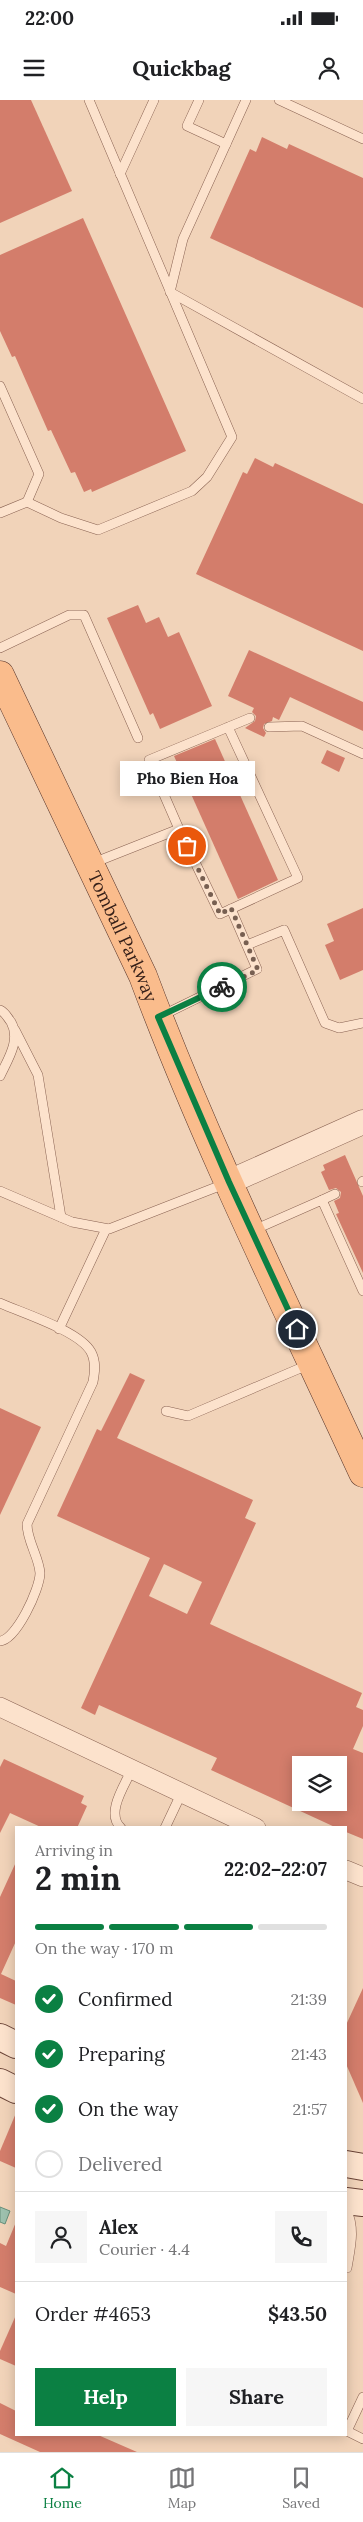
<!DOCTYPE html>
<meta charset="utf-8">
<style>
:root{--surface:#fff;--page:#f6f6f6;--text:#202124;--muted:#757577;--line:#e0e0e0;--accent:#0b8043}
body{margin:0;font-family:Lora,serif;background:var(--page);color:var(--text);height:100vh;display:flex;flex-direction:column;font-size:19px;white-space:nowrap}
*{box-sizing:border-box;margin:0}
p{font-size:16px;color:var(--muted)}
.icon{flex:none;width:28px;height:28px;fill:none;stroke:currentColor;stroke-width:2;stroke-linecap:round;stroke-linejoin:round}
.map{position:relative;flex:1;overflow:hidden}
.side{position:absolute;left:15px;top:1726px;width:332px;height:610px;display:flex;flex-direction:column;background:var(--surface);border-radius:0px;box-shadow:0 2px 12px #0003}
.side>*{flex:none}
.buttons{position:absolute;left:292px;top:1656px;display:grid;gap:10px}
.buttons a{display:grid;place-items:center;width:55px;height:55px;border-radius:0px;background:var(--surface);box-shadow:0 2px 12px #0003;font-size:25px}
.pin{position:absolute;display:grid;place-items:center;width:42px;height:42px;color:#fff;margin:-21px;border:2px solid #fff;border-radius:50%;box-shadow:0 1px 5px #0007}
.courier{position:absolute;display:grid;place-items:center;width:50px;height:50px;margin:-25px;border:4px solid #0b8043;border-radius:50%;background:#fff;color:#222;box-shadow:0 1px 6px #0007}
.bubble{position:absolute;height:35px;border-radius:0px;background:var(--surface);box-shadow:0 2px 12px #0003;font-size:16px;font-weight:800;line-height:35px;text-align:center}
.summary em{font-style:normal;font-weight:800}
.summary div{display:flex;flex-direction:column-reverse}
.summary{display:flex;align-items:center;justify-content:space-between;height:85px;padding:0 20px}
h1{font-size:32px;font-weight:800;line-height:38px}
.bar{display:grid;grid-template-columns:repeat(4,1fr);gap:8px 5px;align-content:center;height:60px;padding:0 20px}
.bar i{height:6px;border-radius:4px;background:var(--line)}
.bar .current{background:var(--accent)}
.bar p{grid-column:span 4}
.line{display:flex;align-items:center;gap:12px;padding:0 20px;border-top:1px solid var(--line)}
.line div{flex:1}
.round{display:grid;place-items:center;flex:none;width:52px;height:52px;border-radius:0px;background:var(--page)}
ol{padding:0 20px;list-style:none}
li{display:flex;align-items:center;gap:15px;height:55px}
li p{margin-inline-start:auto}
li .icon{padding:5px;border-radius:50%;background:var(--accent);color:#fff;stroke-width:4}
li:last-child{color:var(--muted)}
li i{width:28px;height:28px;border:2px solid var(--line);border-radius:50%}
.cta{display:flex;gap:10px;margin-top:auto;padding:10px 20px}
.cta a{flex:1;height:58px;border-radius:0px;background:var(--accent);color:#fff;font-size:20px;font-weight:800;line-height:58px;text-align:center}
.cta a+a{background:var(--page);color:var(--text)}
.status{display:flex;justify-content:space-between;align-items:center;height:35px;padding:0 25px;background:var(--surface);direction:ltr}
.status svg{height:14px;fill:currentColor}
header{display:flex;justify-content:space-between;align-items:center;height:65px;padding:0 20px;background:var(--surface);font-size:22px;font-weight:800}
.dock{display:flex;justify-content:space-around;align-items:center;height:70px;border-top:1px solid var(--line);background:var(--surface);font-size:14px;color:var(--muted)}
.dock a{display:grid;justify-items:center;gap:2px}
.dock .current{color:var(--accent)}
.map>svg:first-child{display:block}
.water{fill:#9ec1ae;stroke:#668f7a}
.building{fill:#d37d6b;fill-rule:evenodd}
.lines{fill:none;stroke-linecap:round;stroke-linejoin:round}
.service-casing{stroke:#896252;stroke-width:10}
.minor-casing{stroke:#896252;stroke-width:20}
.tertiary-casing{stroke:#896252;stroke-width:25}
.secondary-casing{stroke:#6a4336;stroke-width:28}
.primary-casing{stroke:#553228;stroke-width:29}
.service{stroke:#fce2cc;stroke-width:9}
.minor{stroke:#fce2cc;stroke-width:19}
.tertiary{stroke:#fce2cc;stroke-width:24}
.secondary{stroke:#fce2cc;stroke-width:26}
.primary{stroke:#fabc8c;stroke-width:28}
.done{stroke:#775f51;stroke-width:5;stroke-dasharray:0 9}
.route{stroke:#0b8043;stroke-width:6}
.labels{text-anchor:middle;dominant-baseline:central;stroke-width:4;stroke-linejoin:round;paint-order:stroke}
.street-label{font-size:18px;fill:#362019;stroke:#f8dfc9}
</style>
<div class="status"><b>22:00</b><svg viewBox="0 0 49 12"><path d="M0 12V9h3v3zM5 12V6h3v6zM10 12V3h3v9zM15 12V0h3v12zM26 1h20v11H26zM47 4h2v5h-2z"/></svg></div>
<header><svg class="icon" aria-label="menu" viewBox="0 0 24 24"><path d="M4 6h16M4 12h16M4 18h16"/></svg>Quickbag<svg class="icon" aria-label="person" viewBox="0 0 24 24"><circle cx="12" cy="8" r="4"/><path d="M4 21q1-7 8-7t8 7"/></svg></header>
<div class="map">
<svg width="363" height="2352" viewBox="0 0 363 2352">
<rect width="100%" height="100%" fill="#f1d3b9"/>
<polygon class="water" points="0,2107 10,2111 5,2124 0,2122"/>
<g class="building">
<polygon points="0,0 31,0 72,91 0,123"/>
<polygon points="262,37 287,49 289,44 363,78 363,208 210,138 250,49 256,52"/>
<polygon points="83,118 186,351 92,392 91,389 84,392 75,372 71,373 51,330 48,331 15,256 12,257 0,231 0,155"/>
<polygon points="255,358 273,367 275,363 363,404 363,551 196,474 243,372 247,374"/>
<polygon points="138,505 146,523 159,517 168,537 179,532 212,606 160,629 153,613 150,615 107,518"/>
<polygon points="249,550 363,602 363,631 290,597 279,620 273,617 272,621 264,624 263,628 266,633 264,637 245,628 255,621 256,616 252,612 254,608 228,596"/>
<polygon points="215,639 278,780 238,799 174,656"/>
<polygon points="327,650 345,658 339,672 321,663"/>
<polygon points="363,808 363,870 340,880 325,845 334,841 327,824"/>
<polygon points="345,1055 363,1096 363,1173 336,1114 339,1113 334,1101 340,1098 341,1092 336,1088 329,1090 321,1072 325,1070 323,1065"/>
<path d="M130,1273L145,1280L117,1338L253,1400L245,1418L256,1423L210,1524L362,1593L356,1607L363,1610V1626L353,1649L363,1653V1739L346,1732V1728H337L211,1670L217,1658L99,1605L95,1615L81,1608L150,1458L57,1416L97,1329L101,1331ZM164,1464L202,1482L187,1514L149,1496ZM301,1665H339V1702H301Z"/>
<polygon points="0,1308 41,1327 0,1415"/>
<polygon points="4,1659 84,1696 81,1703 87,1706 77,1728 43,1728 10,1713 0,1733 0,1667"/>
<polygon points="16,1762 16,1841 1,1874 16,1881 16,1905 0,1898 0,1797"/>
<polygon points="363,1888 363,2003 346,1964 346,1925"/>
<polygon points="16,2013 16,2068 0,2061 0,2051"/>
<polygon points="16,2122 16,2194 0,2187 0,2143 6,2146"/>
<polygon points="16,2215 16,2266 0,2259 0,2251"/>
<polygon points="0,2303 16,2311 16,2335 98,2335 137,2352 40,2352 0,2334"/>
</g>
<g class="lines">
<g class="service-casing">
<g id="service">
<polyline points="199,0 187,26 226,44"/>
<polyline points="246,0 183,139 170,192 363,299"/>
<polyline points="279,0 363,39"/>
<polyline points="120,74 154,0"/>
<polyline points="0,286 39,374 27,402"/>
<polyline points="0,413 27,402 61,418 98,430 192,391 207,377 232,337 89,0"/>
<polyline points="0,548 69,515 84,515 138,638"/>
<polyline points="228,627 298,778 220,814 179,729 149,660 250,618"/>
<polyline points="269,627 302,626 363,654"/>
<polyline points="93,763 179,729"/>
<polyline points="247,845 284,830 325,923 339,928 363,923"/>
<path d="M0,910C6,913 7,917 11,922C21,940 8,959 0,976"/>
<polyline points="161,916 257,869 231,809"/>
<polyline points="15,930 38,975 61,1117"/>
<polyline points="362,1082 363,1081"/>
<polyline points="0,1091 72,1122 109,1129 227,1083"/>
<polyline points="322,1100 335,1094"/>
<polyline points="254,1130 322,1100 363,1191"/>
<path d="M0,1203C22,1213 80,1231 91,1252C96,1261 95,1271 93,1282L27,1424C27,1441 39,1457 40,1473C40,1489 16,1540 0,1541"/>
<polyline points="59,1229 106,1129"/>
<polyline points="166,1311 188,1316 310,1264"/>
<path d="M121,1728C105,1713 125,1685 132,1669"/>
<polyline points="165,1728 182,1692"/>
<path d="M346,2109C356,2128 350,2149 347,2168"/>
<polyline points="363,2297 347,2331 363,2339"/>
</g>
</g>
<g class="minor-casing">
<g id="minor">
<polyline points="0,1607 256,1728"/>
<polyline points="346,1770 363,1777"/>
</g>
</g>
<g class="tertiary-casing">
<polyline id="tertiary" points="229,1082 363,1022"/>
</g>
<g class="secondary-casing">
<g id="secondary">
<polyline points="0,1937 16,1945"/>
<polyline points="0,1982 16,1990"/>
<polyline points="346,2064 363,2067"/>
<polyline points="346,2101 363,2103"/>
</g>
</g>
<g class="primary-casing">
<g id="primary">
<path id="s1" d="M0,575L143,876C206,1045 287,1208 363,1373"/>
</g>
</g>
<use href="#service" class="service"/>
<use href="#minor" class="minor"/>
<use href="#tertiary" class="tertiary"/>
<use href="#secondary" class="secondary"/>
<use href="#primary" class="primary"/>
</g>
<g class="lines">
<polyline class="done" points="187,746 220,814 231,808 258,870 222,887"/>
<polyline class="route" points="222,887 158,917 229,1082 297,1229"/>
</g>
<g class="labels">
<g class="street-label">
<text stroke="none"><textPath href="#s1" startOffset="289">Tomball Parkway</textPath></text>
</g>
</g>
</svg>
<div class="buttons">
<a><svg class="icon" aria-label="layers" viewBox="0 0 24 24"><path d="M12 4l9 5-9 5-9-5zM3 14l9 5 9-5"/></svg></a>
</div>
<div class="pin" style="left:187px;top:746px;background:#ea580c"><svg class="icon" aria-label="bag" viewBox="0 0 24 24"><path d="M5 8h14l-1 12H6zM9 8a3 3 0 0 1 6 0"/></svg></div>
<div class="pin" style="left:297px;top:1229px;background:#1f2937"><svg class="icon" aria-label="home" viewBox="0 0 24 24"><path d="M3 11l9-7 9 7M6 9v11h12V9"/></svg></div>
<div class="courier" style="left:222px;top:887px"><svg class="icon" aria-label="bike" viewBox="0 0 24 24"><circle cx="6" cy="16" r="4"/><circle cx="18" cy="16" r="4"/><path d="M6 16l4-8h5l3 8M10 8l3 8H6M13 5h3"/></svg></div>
<div class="bubble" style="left:120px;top:661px;width:135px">Pho Bien Hoa</div>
<section class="side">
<div class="summary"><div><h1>2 min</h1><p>Arriving in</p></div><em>22:02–22:07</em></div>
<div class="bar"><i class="current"></i><i class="current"></i><i class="current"></i><i></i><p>On the way · 170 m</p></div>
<ol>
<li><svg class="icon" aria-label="check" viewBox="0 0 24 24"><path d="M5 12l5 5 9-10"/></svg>Confirmed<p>21:39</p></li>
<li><svg class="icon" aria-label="check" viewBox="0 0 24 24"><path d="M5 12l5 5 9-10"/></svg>Preparing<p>21:43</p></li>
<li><svg class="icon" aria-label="check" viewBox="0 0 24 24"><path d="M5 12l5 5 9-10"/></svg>On the way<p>21:57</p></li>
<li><i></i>Delivered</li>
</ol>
<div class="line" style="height:90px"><a class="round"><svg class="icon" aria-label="person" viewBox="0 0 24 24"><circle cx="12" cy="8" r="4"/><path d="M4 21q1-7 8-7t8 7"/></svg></a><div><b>Alex</b><p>Courier · 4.4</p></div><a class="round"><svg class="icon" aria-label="phone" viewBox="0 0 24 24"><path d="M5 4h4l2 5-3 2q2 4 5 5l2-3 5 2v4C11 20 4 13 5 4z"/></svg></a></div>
<div class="line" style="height:65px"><div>Order #4653</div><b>$43.50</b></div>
<div class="cta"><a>Help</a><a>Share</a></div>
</section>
</div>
<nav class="dock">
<a class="current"><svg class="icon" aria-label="home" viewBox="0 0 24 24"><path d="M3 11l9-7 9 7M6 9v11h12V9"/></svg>Home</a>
<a><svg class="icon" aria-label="map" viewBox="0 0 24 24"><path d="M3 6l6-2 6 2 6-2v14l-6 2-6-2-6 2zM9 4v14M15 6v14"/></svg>Map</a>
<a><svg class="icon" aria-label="saved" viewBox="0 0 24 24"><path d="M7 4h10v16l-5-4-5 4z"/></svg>Saved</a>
</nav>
